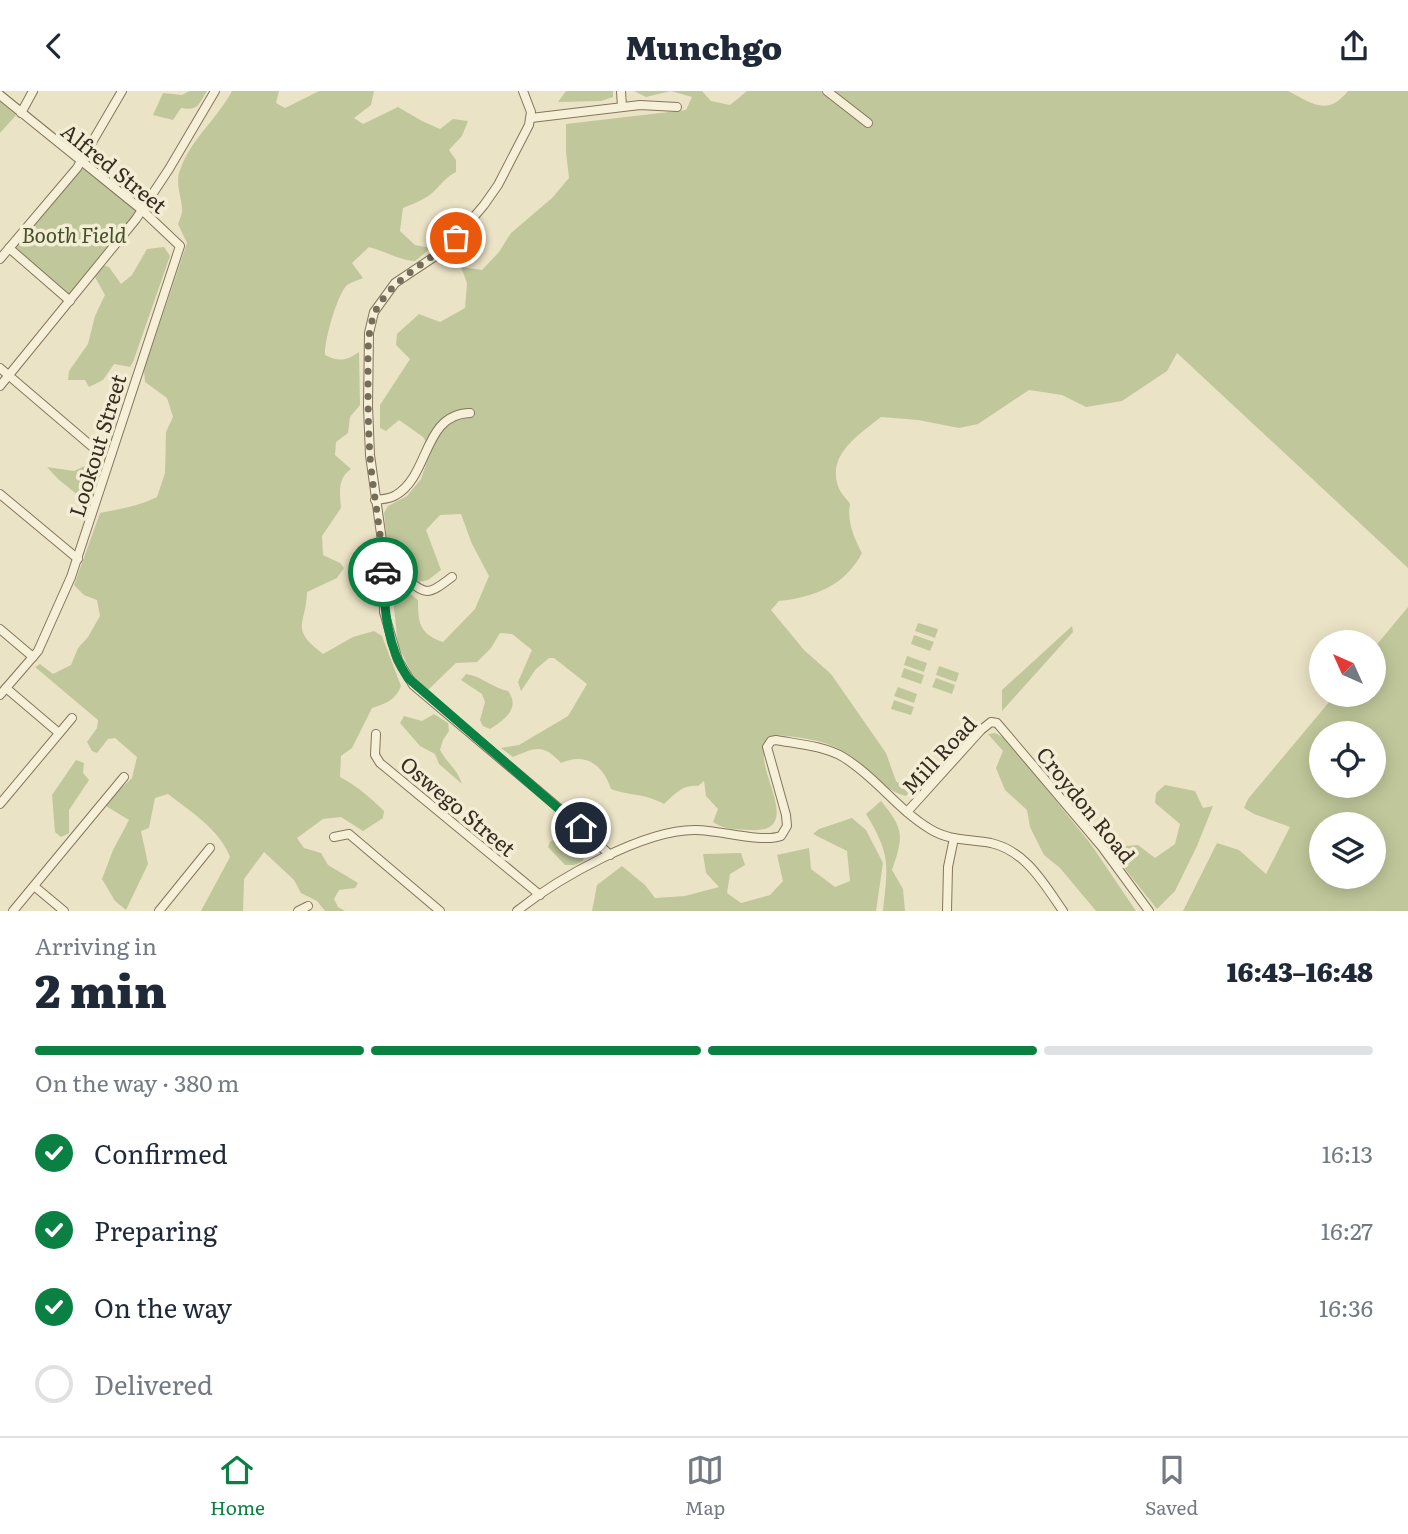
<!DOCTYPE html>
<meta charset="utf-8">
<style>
:root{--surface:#fff;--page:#f2f2f3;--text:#1f2937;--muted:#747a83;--line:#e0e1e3;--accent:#0b8043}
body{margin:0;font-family:Literata,serif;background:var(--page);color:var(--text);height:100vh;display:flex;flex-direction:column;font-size:26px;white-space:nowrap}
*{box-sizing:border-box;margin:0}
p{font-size:23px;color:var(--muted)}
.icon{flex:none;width:38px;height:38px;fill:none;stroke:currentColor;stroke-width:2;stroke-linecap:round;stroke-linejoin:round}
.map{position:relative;height:820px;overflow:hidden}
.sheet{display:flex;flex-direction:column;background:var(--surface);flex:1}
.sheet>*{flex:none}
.needle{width:46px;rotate:315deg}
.tools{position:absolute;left:1309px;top:539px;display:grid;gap:14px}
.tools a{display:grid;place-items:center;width:77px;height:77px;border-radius:50%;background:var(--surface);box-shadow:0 4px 18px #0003;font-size:35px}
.pin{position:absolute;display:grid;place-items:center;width:60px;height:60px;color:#fff;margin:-30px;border:4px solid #fff;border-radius:50%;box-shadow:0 2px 7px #0007}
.courier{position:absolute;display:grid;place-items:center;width:70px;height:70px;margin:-35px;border:5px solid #0b8043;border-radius:50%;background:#fff;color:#222;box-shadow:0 2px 9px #0007}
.head em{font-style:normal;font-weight:800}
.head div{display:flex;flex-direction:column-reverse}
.head{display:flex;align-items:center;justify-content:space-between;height:119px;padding:0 35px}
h1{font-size:46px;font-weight:800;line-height:52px}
.bar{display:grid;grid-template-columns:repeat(4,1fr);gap:10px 7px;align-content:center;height:84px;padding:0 35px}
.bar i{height:9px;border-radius:5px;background:var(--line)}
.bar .current{background:var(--accent)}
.bar p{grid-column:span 4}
ol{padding:0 35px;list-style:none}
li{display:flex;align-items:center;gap:21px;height:77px}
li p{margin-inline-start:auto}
li .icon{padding:7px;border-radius:50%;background:var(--accent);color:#fff;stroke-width:4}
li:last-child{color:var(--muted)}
li i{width:38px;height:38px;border:4px solid var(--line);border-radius:50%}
header{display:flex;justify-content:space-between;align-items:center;height:91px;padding:0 35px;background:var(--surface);font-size:32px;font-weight:800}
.dock{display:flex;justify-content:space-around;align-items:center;height:98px;border-top:2px solid var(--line);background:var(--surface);font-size:19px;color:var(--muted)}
.dock a{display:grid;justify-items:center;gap:4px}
.dock .current{color:var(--accent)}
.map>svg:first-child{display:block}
.green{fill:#c0c89b;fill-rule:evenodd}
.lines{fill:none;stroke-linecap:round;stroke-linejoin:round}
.minor-casing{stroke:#85755d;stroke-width:10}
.minor{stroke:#f6f0d9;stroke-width:8}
.done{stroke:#756c5a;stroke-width:7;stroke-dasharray:0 12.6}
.route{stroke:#0b8043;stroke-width:9}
.labels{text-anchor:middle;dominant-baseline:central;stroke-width:7;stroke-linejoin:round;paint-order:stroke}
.street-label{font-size:21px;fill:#362c20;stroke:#f3edd5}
.park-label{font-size:21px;font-style:italic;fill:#445128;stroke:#f3edd5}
</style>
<header><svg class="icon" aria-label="back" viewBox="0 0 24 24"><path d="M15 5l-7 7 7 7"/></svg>Munchgo<svg class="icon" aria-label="share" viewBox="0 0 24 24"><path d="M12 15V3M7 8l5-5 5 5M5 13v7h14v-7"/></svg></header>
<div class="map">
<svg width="1408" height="820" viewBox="0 0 1408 820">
<rect width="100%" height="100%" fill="#ebe3c6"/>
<g class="green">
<path d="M189,0H207C198,14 199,20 181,17L173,29L153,24L163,2L182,4Z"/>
<path d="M232,0H279L276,12L285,17L319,0H374L371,14L354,27L363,33L398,16L422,30L440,38L453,28L468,30L462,45L449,59L456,69V81C442,88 438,100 425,107C418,111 410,114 403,117L400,140L415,154L431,157L415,170C398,169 385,160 369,156L352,172L363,187C359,189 351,191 347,194C337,204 324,250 325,264C339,271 346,270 359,261L360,314L350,326L348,342L336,351L335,364L351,378C337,388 340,401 341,417L322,445L323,464L340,472L344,477L337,487L307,501C306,535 289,537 323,563L353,546L374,540L382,545L401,595C396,609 385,613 372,617L352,657L341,665L340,686C357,695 371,707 384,720L383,727L363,740L341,726L323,728L297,747L304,757L321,762L328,774L358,792L355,797L339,799L334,808L338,816L345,820H325L317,810L301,802L294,789L264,761L244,788L243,820H201L230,766C220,739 190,720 168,703L155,707L149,737L141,740L148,773L126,819L115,810L102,788L113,759L129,729L106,715L107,711L132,687L137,666L115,647L108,648L97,662L92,660L87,651L97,637L98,629L35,576L40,573L53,583L71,574L78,557L88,546L100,525L97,509L84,504L74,494L100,422C120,418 139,415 157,406L165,382L166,341L173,326L167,307L145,291L144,279L187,152L178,133C180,128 183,122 182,117C181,104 175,92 180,79C191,48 217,28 232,0Z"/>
<polygon points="566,0 613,0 613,6 601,10 558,11"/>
<path d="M634,0H702L711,10L730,14L747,0H1288C1312,12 1327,26 1348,0H1408V477L1177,262L1167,280L1122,310L1086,316L1062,304L1029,299L978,333L959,337L918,329L881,326C860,343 827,363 838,395C840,402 847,408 850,413C847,431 854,447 862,462C845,495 814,506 779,510L771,519L804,559L831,583L886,662L896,690L909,701L906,705C878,698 862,668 835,656C818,648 795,646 777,644L769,647C766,653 763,661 764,668C766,694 799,742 750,739C737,738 724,739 713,731L718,718L706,705L704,690L698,695C683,693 675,703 664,713C644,702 630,705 611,698C603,674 586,661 561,672C542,652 536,657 513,666L501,657L519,654L568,625L587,593L554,567H549L536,578L521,600L518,591L532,559L512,543L500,542L491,557L477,571L456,572L428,599L414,588L398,554L390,480L400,495L418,509C418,531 419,543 443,551L475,518L489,485L472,453L461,423L440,424L426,439L441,479L428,489L418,491L388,463L384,422L388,415L407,405L421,388L431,359L423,346L399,329L386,340L380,337V314L410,268L396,254L397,243L419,223L440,231L465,217L467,192L461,176L482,179L499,161L511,142L552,107L569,87L566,61V33L686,19L692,6L671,0L646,6Z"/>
<polygon points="0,7 18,22 0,42"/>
<polygon points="82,74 139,120 70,207 12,157"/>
<polygon points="164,156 170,165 133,271 130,276 114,273 103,289 89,296 85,289 68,289 69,280 88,253 95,225 105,204 95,186 102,174 109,176 121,193 132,184 147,158"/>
<polygon points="93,371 101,380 89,413 58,388 47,376 74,380"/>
<path d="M1408,516V820H1183L1217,752L1239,759L1266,783L1290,736L1254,723L1244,717L1248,708L1335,604H1374V557ZM1321,642H1374V695H1321ZM1321,733H1374V786H1321Z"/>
<polygon points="918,532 938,538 935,547 915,540"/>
<polygon points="1072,535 1073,541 1002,620 1002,599"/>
<polygon points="914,544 934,551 930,560 911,553"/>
<polygon points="907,565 927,572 924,581 904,574"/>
<polygon points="939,575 959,582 956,591 936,584"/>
<polygon points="904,577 924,584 921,593 901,586"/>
<path d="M466,583C482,585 492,597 508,600C521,617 504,629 490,638L483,635L480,629L485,611L482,603L461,589Z"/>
<polygon points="936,587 955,594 952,603 932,596"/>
<polygon points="898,596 917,603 914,612 894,605"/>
<polygon points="894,609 914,616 911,624 891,618"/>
<path d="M434,623L448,632L449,640L443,649L440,659C447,672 458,679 462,693L439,673L435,663L420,655L400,632L404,625L422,630Z"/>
<polygon points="995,642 1006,648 1090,752 1136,820 1096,820 1060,777 1044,764 1030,736 1027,719 1005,699 996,677 1003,660 988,643"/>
<polygon points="76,669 84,672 83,682 89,689 69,719 69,742 61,746 55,741 52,704"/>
<polygon points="1165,694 1195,700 1203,717 1213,715 1197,755 1175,800 1157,818 1121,773 1126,755 1138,754 1155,767 1175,753 1180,733 1155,712 1156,702"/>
<path d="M881,710C904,738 904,745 892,779L903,798L905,820H883C888,774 891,764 866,723Z"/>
<polygon points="852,727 866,739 883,772 876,820 592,820 597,794 622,775 645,794 655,807 685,805 719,796 706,782 703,763 741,762 745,774 730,783 727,802 741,812 770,804 783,790 777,764 809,757 811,778 835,796 850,790 847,760 813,743 819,738"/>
<polygon points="566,740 578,742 585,752 582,759 584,764 583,770 574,774 565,774 548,756 550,751"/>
</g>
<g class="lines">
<g class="minor-casing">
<g id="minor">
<polyline points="523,0 531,21 529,34 498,94 484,114 456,147 437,164 395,192 374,221 369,242 368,315 370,364 383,457 384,521 398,569 413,594 567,724 610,764"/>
<polyline points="621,0 622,16"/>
<polyline points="827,0 868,32"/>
<polyline points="0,4 142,119 180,155 71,486 38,560 0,604"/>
<polyline points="21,22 33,0"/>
<polyline points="531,27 640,14 677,16"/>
<polyline points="9,157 70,210"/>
<polyline points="0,168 77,77 122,0"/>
<polyline points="0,277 96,359"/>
<polyline points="0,295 136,128 169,78 215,0"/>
<polyline points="0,403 78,468"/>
<path d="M375,409C382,408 390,408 396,404C430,384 423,323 470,322"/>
<path d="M383,463C392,472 413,499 427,500C435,500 445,491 452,486"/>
<polyline points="0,538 33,566"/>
<polyline points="6,597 59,642"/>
<polyline points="376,643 375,664 380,672 540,804"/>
<polyline points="0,713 72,627"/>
<polyline points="907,721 981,639 991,631 997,632 1102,756 1149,820"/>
<polyline points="334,746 349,743 440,820"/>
<polyline points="34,795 64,820"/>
<polyline points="13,820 124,686"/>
<polyline points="159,820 210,757"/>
<polyline points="298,820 308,815"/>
<path d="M517,820C557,788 644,738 696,739C719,739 761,752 781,745L787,735L786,724L767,656L771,650L776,649C798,653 824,655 843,666C876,686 898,719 930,738C949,750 970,748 991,752C1026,760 1044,793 1063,820"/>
<polyline points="947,820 948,776 954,747"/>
</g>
</g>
<use href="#minor" class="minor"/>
</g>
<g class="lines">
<path class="done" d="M383,481C382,442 373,404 370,365C368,336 368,308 368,279C368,257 367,232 380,212C399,184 431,169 456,147"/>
<path class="route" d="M383,481C384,517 387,557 408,587L581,737"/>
</g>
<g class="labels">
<g class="street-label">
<text transform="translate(115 76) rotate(39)">Alfred Street</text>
<text transform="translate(96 354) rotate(-73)">Lookout Street</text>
<text transform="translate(938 663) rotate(-47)">Mill Road</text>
<text transform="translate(1087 713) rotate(51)">Croydon Road</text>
<text transform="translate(459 714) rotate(40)">Oswego Street</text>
</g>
<g class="park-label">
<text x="74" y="142">Booth Field</text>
</g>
</g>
</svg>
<div class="tools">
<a><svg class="needle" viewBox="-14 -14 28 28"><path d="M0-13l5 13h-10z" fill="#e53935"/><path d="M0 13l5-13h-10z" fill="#747a83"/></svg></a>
<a><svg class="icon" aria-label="locate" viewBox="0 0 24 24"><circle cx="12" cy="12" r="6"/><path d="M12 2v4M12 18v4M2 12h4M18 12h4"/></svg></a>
<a><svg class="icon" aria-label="layers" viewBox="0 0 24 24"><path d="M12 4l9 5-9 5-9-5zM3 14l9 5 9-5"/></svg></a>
</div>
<div class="pin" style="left:456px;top:147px;background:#ea580c"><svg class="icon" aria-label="bag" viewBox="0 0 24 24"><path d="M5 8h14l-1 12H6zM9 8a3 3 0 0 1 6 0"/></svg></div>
<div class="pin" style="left:581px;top:737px;background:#1f2937"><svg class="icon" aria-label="home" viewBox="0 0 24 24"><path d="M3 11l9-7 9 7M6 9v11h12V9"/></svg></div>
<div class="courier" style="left:383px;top:481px"><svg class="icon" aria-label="car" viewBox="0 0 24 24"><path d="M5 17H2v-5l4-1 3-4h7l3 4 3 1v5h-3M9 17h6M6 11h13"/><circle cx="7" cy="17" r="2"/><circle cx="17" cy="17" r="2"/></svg></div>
</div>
<section class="sheet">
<div class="head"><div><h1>2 min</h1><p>Arriving in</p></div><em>16:43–16:48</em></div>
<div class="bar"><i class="current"></i><i class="current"></i><i class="current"></i><i></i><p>On the way · 380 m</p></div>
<ol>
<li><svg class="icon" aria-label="check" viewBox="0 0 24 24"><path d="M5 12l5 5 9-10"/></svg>Confirmed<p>16:13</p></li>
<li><svg class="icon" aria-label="check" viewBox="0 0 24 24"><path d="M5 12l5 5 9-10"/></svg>Preparing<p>16:27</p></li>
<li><svg class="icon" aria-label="check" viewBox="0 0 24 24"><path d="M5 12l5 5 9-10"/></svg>On the way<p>16:36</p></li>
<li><i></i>Delivered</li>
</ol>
</section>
<nav class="dock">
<a class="current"><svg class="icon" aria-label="home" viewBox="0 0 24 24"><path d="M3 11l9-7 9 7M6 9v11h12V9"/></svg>Home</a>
<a><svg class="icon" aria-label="map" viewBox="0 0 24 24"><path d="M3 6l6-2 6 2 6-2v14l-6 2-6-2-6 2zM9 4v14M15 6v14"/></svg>Map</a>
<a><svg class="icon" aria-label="saved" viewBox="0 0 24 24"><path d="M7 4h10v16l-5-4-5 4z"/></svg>Saved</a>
</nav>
